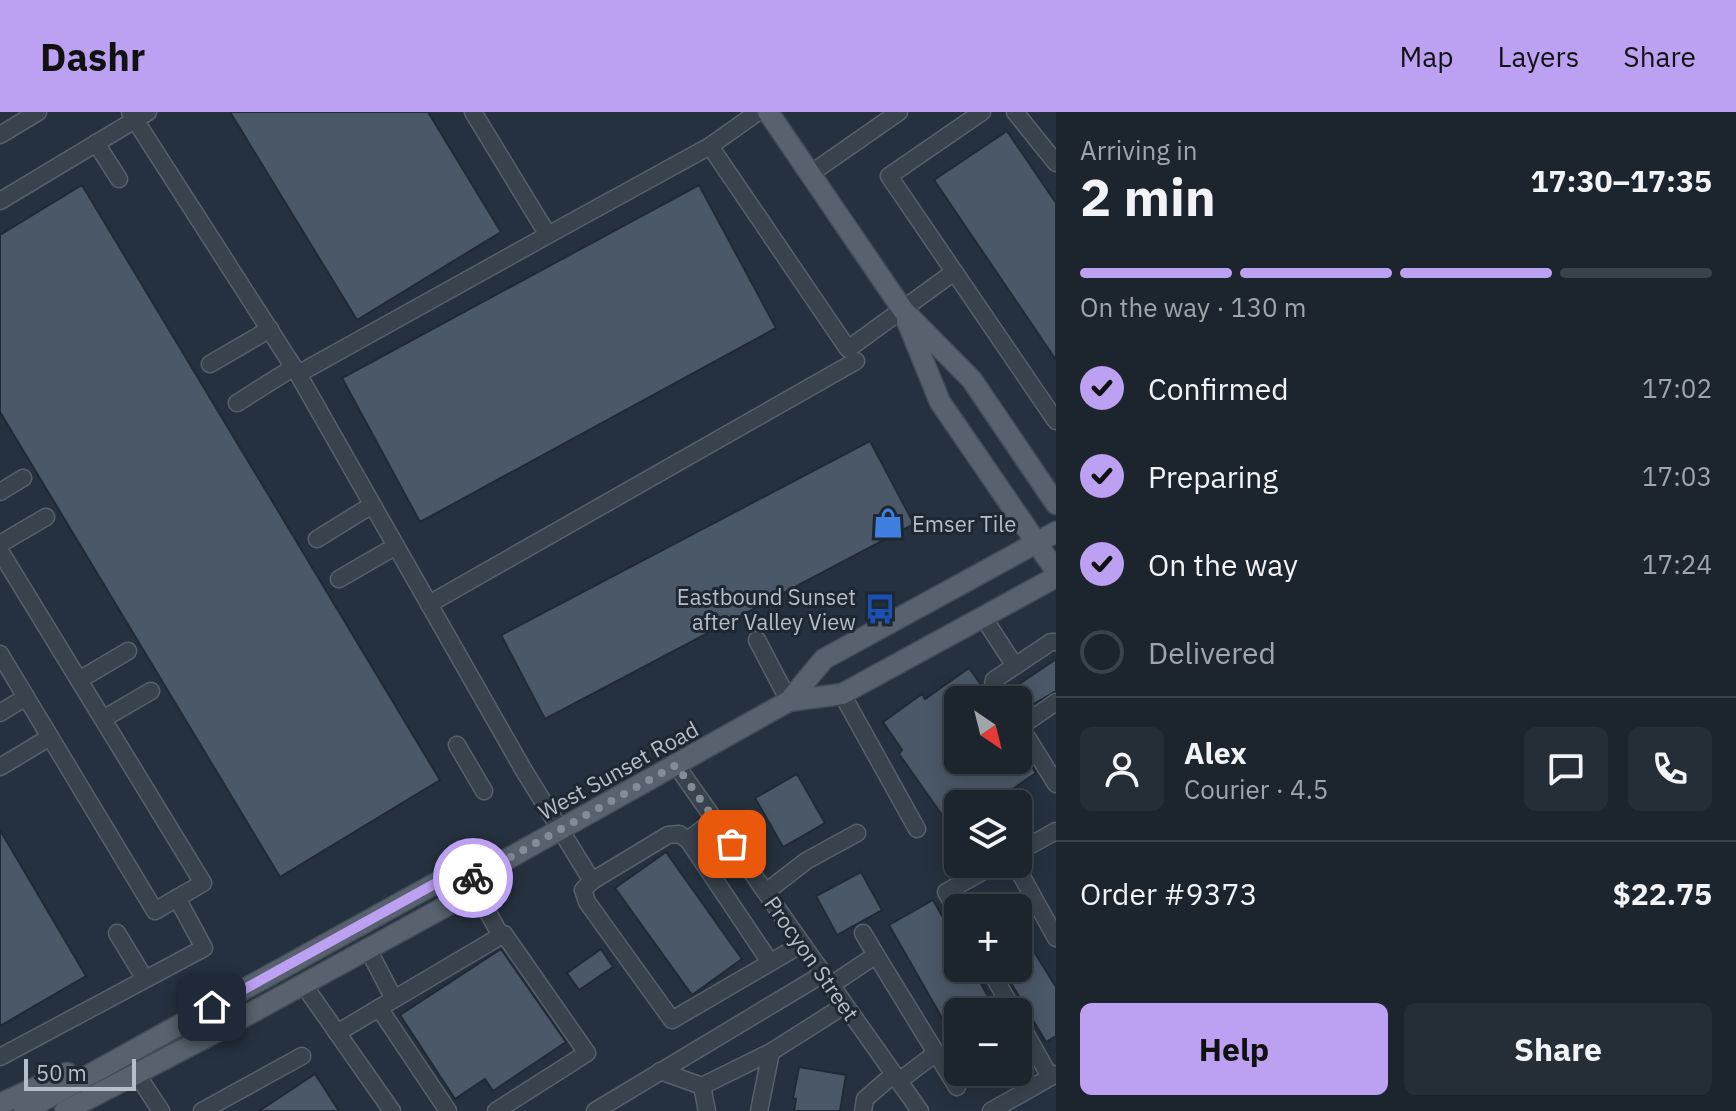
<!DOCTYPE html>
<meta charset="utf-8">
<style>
:root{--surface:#1c252e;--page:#252d36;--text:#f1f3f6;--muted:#a0a5aa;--line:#3a424a;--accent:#bca0f2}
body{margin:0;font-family:"IBM Plex Sans",sans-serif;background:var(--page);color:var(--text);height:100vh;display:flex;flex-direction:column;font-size:30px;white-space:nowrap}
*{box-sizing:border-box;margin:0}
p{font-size:26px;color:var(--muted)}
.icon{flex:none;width:44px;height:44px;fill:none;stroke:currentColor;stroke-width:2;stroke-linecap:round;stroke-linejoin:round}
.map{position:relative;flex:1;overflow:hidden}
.details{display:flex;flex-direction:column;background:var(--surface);width:680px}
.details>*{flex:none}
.needle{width:52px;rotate:145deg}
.controls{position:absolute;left:944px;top:574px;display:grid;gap:16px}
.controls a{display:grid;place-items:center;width:88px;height:88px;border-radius:12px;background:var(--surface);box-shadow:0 4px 20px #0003,0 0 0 2px var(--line);font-size:40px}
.scale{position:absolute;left:24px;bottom:20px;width:112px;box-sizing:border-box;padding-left:8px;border:4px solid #b5bec9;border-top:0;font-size:22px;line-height:28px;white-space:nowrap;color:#b5bec9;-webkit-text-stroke:6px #1e2833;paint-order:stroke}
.pin{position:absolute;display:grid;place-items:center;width:68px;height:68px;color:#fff;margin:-34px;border-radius:16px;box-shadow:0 4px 12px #0006}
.courier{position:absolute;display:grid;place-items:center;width:80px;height:80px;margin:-40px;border:6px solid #bca0f2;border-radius:50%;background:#fff;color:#222;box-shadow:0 2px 10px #0007}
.head em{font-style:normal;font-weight:700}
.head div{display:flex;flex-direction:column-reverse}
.head{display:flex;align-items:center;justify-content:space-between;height:136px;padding:0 24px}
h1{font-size:52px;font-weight:700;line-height:60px}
.bar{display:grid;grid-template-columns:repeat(4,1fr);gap:12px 8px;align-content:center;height:96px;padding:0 24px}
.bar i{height:10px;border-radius:6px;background:var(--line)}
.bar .on{background:var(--accent)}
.bar p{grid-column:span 4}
.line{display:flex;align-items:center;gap:20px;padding:0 24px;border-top:2px solid var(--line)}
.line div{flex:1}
.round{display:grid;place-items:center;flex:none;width:84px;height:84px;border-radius:12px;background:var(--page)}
ol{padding:0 24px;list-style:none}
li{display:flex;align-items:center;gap:24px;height:88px}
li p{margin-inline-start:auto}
li .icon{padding:8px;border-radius:50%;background:var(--accent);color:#111;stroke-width:4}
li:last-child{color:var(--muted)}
li i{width:44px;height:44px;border:4px solid var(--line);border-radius:50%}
.cta{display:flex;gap:16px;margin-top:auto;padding:16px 24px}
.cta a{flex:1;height:92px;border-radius:12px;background:var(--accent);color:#111;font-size:32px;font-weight:700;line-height:92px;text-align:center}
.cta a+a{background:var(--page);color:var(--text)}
header{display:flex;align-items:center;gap:48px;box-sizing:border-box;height:112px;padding:0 40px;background:var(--accent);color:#111}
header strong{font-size:38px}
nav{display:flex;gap:44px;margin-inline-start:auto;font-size:28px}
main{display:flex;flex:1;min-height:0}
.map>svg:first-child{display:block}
.building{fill:#4b5867;stroke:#202a35;stroke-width:2}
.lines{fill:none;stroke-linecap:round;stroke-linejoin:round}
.minor-casing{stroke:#57616c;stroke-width:19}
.major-casing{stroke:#424c57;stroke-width:23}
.minor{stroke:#39434e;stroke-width:16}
.major{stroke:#57626e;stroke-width:20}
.done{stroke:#838d98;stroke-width:8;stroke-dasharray:0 14.4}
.route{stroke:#bca0f2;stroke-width:10}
.labels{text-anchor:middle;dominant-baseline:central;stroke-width:6;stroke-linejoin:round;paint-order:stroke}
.poi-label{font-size:22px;fill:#b5bec9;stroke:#1e2833;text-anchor:start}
.street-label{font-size:22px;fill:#b5bec9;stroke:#1e2833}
</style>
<header>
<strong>Dashr</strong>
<nav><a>Map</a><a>Layers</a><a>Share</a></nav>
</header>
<main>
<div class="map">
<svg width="1056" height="999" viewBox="0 0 1056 999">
<rect width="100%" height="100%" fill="#25313e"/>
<g class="building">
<polygon points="230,0 428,0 501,120 357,208"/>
<polygon points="1007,19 1056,91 1056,248 934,68"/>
<polygon points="82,73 440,668 280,765 0,300 0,123"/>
<polygon points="699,73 776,216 420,410 342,266"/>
<polygon points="870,329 914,412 545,607 501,523"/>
<polygon points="1056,547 1056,579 1018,601 1018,588 1010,588 1007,580"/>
<polygon points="969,556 982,574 981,581 986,588 958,588 958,648 1018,648 1018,632 1036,661 991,692 982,692 974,680 942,703 899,642 902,638 883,610 922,582 925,587"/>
<polygon points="797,662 825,711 783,735 755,686"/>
<polygon points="0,718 86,864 0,914"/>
<polygon points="666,740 742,847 692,883 615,776"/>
<polygon points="861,760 882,798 837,823 816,784"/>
<polygon points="933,788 958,832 958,856 972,856 997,900 958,900 958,934 889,813"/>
<polygon points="1018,814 1056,875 1056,924 1046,930 1002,856 1018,856"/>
<polygon points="501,837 566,930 493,979 485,967 455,987 400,903"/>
<polygon points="601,837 613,855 579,878 567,861"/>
<polygon points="799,955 846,963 840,999 794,999 796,987 793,986"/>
<polygon points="315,962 339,999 259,999"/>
</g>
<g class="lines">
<g class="minor-casing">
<g id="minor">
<polyline points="130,0 298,262 548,123"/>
<polyline points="473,0 548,123 710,34 758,0"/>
<polyline points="982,0 889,64 1056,309"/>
<polyline points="1015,0 1056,51"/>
<polyline points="0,23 38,0"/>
<polyline points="96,31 119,67"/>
<polyline points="710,34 848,237 954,160"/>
<polyline points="810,62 899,0"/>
<polyline points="0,89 148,0"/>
<polyline points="210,252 270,217"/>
<polyline points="298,262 523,657 592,769"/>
<polyline points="237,291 294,255"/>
<polyline points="0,380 23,366"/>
<polyline points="317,427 372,393"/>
<polyline points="0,432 46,405"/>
<polyline points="0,439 203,771 177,786 204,836 0,945"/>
<polyline points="339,467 396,434"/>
<polyline points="429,492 856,249"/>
<polyline points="983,505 1015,554"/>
<polyline points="757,528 789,589"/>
<polyline points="0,542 155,799 177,786"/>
<polyline points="79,568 128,539"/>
<polyline points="842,582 917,717"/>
<polyline points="999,588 992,578 994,568 1051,530 1056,530"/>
<polyline points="0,601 26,585"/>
<polyline points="103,607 151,579"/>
<polyline points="1018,612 1027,610 1056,590"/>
<polyline points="1020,614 1056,672"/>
<polyline points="457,633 484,679"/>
<polyline points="676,653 920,999"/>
<polyline points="0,655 50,625"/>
<polyline points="714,708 688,728 679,722 668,723 592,769 583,778 587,790 672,908 802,832"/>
<polyline points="688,728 770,850"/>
<polyline points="1018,740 1056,719"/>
<polyline points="1015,752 1056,826"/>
<polyline points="470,768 501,824"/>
<polyline points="766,780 806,749 857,721"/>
<polyline points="958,801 946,780 996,752"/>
<polyline points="117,821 145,867"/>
<polyline points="863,821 876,843"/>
<polyline points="368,837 394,887"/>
<polyline points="989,856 1014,900"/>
<polyline points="303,872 392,999"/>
<polyline points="831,873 876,843 957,975"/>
<polyline points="379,896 504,822 587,941 496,999"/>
<polyline points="1018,908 1050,965"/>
<polyline points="337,921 379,896 448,999"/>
<polyline points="660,959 702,974 771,940 845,893"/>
<polyline points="136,961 161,999"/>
<polyline points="899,969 936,941"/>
<polyline points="702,974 707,999"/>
<polyline points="202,999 302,944"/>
<polyline points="595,999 823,862"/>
<polyline points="759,999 771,940"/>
<polyline points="863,999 865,987 894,962"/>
<polyline points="991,999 1056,962"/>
</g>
</g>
<g class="major-casing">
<g id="major">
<polyline points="768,0 903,198 972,268 1056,392"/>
<polyline points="907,209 940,290 1056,459"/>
<polyline points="789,589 842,582 1056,465"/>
<polyline points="0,992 67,961"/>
<polyline points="24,999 438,770 470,768"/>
<polyline points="65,999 218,919 450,792 470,768 789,589 824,547 1056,420"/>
</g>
</g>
<use href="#minor" class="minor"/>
<use href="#major" class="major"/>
</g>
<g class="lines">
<polyline class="done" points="473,766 676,653 732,732"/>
<polyline class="route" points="212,895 438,770 473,766"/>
</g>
<defs>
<g id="shop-bare" transform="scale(2.4)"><path d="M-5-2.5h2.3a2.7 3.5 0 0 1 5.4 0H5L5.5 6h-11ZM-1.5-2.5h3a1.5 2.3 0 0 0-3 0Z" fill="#3f7fe0" stroke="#1e2833" stroke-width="2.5" paint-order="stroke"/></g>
<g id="bus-bare" transform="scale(2.4)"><path d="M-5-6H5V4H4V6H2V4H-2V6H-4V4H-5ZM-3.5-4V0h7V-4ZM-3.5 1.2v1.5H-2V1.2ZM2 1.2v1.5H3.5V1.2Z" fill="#1a4fb4" stroke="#1e2833" stroke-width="2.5" paint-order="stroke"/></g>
</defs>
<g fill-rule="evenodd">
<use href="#shop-bare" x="888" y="411"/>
<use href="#bus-bare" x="880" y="497"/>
</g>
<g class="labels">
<g class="poi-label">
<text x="912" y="411">Emser Tile</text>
<text x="856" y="484" text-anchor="end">Eastbound Sunset<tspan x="856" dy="25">after Valley View</tspan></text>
</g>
<g class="street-label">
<text transform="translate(618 658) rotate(-29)">West Sunset Road</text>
<text transform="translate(812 846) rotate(55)">Procyon Street</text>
</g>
</g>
</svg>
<div class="controls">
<a><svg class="needle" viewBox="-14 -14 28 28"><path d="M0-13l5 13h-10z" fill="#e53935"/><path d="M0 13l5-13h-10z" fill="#a0a5aa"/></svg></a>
<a><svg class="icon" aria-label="layers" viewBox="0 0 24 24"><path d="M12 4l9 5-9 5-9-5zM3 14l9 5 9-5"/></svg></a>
<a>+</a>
<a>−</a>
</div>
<div class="scale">50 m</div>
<div class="pin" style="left:732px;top:732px;background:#ea580c"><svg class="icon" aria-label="bag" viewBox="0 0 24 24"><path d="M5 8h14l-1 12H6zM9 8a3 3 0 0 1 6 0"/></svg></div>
<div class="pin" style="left:212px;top:895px;background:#1f2937"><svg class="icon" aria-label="home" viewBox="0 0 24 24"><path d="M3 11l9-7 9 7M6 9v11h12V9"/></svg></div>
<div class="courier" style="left:473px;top:766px"><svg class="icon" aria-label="bike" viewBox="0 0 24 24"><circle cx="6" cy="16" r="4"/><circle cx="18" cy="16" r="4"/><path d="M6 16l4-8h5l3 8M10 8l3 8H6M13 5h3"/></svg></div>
</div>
<section class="details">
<div class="head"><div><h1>2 min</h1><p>Arriving in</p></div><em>17:30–17:35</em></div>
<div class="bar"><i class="on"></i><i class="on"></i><i class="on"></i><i></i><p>On the way · 130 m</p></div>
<ol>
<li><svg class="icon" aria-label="check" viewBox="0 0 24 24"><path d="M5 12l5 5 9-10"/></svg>Confirmed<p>17:02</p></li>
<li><svg class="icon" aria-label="check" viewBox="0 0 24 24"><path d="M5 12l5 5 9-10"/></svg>Preparing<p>17:03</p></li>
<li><svg class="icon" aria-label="check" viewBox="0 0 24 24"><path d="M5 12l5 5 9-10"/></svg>On the way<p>17:24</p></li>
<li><i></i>Delivered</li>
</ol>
<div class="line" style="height:144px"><a class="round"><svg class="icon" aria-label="person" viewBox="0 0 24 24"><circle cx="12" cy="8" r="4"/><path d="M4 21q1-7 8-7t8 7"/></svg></a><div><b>Alex</b><p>Courier · 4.5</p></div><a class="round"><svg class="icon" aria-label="chat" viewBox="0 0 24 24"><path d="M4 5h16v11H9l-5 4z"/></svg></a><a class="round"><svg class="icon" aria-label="phone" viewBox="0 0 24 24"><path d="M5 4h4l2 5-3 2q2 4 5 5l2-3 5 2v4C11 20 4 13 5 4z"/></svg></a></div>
<div class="line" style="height:104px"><div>Order #9373</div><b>$22.75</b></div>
<div class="cta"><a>Help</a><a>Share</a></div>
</section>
</main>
